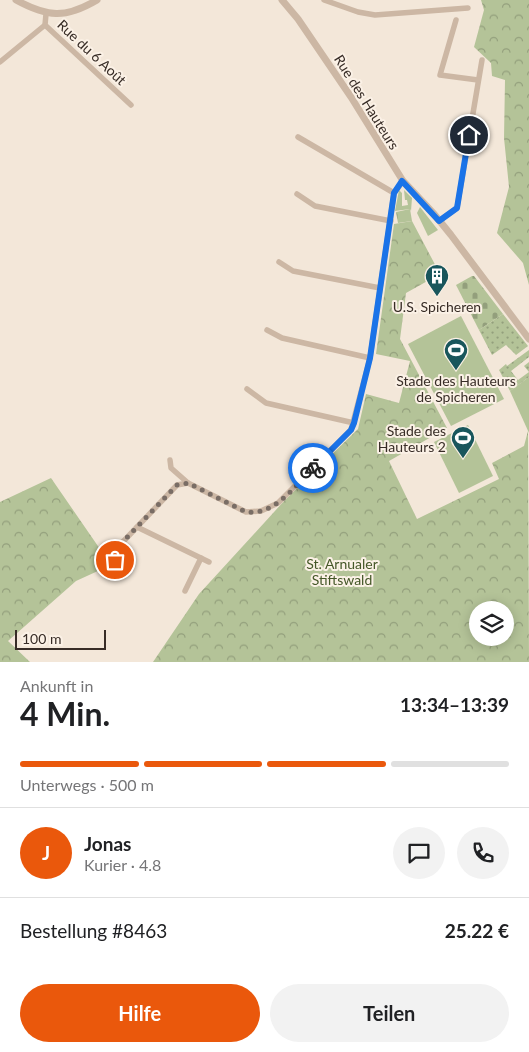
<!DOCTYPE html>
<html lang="de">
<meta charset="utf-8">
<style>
:root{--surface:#fff;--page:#f2f2f2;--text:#202124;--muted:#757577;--line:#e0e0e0;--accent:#ea580c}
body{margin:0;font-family:Lato,sans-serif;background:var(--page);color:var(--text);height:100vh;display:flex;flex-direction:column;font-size:19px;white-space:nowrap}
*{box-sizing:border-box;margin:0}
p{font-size:16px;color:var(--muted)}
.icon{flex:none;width:28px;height:28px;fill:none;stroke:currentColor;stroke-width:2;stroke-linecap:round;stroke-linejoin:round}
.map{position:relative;height:662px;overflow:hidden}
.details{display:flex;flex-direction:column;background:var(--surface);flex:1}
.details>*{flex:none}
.fabs{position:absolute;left:469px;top:601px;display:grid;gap:10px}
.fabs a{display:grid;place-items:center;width:45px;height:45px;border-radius:50%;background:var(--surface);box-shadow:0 2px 12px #0003;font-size:25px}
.scale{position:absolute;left:15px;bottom:12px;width:91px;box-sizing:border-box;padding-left:5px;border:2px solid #372c26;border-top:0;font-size:14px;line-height:18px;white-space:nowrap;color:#372c26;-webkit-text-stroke:4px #fbf1e6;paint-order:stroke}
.pin{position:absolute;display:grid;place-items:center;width:42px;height:42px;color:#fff;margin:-21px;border:2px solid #fff;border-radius:50%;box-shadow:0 1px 5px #0007}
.courier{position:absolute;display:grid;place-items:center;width:50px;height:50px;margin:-25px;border:4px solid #1a73e8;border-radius:50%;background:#fff;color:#222;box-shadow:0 1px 6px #0007}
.head em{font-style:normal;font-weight:700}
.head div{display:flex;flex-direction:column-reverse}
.head{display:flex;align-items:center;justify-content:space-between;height:85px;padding:0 20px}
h1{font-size:32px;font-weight:700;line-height:38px}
.bar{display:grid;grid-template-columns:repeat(4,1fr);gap:8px 5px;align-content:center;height:60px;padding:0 20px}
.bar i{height:6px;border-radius:4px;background:var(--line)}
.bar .active{background:var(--accent)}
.bar p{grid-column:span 4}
.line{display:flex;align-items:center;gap:12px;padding:0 20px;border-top:1px solid var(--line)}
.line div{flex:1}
.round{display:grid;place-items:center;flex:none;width:52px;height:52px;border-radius:26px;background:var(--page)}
.button{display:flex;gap:10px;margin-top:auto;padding:10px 20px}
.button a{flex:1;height:58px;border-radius:30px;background:var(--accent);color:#fff;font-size:20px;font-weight:700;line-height:58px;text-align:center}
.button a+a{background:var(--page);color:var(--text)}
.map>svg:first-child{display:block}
.green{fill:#b4c398}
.forest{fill:url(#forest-crowns);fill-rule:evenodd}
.cemetery{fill:url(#cemetery-stones)}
.garden{fill:url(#garden-dots)}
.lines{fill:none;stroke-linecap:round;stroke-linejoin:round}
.minor{stroke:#ccb7a4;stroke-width:5.5}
.tertiary{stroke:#ccb7a4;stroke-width:7}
.done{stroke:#796d65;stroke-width:5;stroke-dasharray:0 9}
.route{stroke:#1a73e8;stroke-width:6}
.labels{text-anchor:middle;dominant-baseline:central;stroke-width:4;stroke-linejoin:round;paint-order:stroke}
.street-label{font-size:14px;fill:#372c26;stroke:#fbf1e6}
.poi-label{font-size:14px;fill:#372c26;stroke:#fbf1e6}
.park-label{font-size:14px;fill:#455728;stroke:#fbf1e6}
</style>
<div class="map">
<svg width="529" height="662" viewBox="0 0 529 662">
<defs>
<pattern id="forest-crowns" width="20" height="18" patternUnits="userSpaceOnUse" patternTransform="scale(1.25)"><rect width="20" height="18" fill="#b4c398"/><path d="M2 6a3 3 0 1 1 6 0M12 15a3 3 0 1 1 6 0" fill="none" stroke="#939f7c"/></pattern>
<pattern id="cemetery-stones" width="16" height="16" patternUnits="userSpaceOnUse" patternTransform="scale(1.25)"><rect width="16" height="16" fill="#b4c398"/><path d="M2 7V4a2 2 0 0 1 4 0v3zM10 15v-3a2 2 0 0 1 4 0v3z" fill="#939f7c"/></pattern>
<pattern id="garden-dots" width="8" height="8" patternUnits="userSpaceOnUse" patternTransform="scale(1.25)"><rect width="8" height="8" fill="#b4c398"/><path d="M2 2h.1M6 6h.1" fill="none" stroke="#939f7c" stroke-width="1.8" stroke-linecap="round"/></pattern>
</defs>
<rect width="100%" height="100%" fill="#f3e7d9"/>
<g class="green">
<polygon points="399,190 402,193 402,206 408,205 407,200 405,200 404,190 412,198 411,211 410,209 395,211"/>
<polygon points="420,207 438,230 428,236 417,213"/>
<polygon points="461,316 504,399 451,426 408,344"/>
<polygon points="529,377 529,433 510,391"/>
<polygon points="468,425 493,476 459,493 434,442"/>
</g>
<g class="forest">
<polygon points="481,0 529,0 529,285 523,263 497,233 509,187 504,138 505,80 492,76 491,63 474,47 484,10"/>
<path d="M412,221L440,274L406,293L400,339L447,428L389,461L417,519L499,479L492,463L524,446L528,431L529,662H153L199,594L285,500L358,429L366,394L399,403L410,361L376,354L394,224ZM478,610H505V638H478Z"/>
<polygon points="51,478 111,565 76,581 8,641 30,662 0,662 0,502"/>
</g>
<g class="cemetery">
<polygon points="410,209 412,221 398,223 396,212"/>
<polygon points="472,276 474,276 503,314 479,330 456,285"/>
</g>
<g class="garden">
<polygon points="503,314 528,346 516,355 506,345 492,355 479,330"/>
<polygon points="529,350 529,357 511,371 518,380 529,372 524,366 529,362 529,377 510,391 499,370 506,364 507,366"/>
</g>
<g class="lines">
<g class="minor">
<polyline points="324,0 358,12 375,15 468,8"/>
<polyline points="46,14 45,25 131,105"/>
<polyline points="456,20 440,75 478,80"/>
<polyline points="0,62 45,25"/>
<polyline points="298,137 394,193"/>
<polyline points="297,194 315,206 391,221"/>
<polyline points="439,221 457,208 482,60"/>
<polyline points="279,262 293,271 380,288"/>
<polyline points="267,330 282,338 370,358"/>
<polyline points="247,389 266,403 354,423"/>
<polyline points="170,460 171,468 188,483"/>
<polyline points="137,527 209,562"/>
<polyline points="115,560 118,547 177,485 188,483 246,512 261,511 278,503 351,430 370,358 394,193 403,181"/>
<polyline points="185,591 201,558"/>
</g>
<g class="tertiary">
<path d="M16,0C47,17 65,19 97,0"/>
<polyline points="282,0 298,19 351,97 403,181 434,214 451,235 529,339"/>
</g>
</g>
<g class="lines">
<path class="done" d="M115,560L118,547L177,485L188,483L246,512C274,516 295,486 313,468"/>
<polyline class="route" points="313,468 351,430 354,423 370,358 394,193 402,181 439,221 457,208 469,135"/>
</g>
<defs>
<g id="building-pin" transform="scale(1.25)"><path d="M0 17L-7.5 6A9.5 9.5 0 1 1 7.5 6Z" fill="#19565c" stroke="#fbf1e6"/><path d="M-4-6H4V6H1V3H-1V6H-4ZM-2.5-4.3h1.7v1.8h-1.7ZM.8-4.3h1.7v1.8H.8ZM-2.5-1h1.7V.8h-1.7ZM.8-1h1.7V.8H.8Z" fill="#fff"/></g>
<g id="stadium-pin" transform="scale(1.25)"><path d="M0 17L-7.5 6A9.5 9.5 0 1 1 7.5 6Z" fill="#19565c" stroke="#fbf1e6"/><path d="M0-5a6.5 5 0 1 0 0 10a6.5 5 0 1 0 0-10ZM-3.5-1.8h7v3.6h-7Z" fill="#fff"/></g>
</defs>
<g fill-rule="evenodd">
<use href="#building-pin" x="437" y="276"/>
<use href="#stadium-pin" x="456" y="350"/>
<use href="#stadium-pin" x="463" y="438"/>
</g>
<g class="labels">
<g class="street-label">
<text transform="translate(92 52) rotate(43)">Rue du 6 Août</text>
<text transform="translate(367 102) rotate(58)">Rue des Hauteurs</text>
</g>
<g class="poi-label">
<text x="437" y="306">U.S. Spicheren</text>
<text x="456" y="380">Stade des Hauteurs<tspan x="456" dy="16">de Spicheren</tspan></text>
<text x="446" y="430" text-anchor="end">Stade des<tspan x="446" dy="16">Hauteurs 2</tspan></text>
</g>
<g class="park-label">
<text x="342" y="563">St. Arnualer<tspan x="342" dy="16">Stiftswald</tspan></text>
</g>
</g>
</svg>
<div class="fabs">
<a><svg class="icon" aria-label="layers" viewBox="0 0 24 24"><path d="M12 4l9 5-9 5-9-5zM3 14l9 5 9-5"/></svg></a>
</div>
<div class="scale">100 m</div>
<div class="pin" style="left:115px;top:560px;background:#ea580c"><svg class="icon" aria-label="bag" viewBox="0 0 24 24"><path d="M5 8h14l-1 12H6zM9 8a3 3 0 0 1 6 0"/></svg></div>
<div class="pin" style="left:469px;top:135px;background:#1f2937"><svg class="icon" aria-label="home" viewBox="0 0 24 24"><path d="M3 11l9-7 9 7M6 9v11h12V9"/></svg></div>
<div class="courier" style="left:313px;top:468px"><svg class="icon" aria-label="bike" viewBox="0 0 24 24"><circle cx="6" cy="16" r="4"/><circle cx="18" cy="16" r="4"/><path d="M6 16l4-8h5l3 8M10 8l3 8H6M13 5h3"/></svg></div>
</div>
<section class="details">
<div class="head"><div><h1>4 Min.</h1><p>Ankunft in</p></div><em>13:34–13:39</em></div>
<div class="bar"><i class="active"></i><i class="active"></i><i class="active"></i><i></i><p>Unterwegs · 500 m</p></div>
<div class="line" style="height:90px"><b class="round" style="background:var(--accent);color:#fff">J</b><div><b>Jonas</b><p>Kurier · 4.8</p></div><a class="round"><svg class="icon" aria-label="chat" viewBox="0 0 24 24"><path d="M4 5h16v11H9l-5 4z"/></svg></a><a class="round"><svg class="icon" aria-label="phone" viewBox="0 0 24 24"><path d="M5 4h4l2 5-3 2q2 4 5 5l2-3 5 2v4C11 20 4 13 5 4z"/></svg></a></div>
<div class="line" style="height:65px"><div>Bestellung #8463</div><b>25.22 €</b></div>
<div class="button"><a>Hilfe</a><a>Teilen</a></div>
</section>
